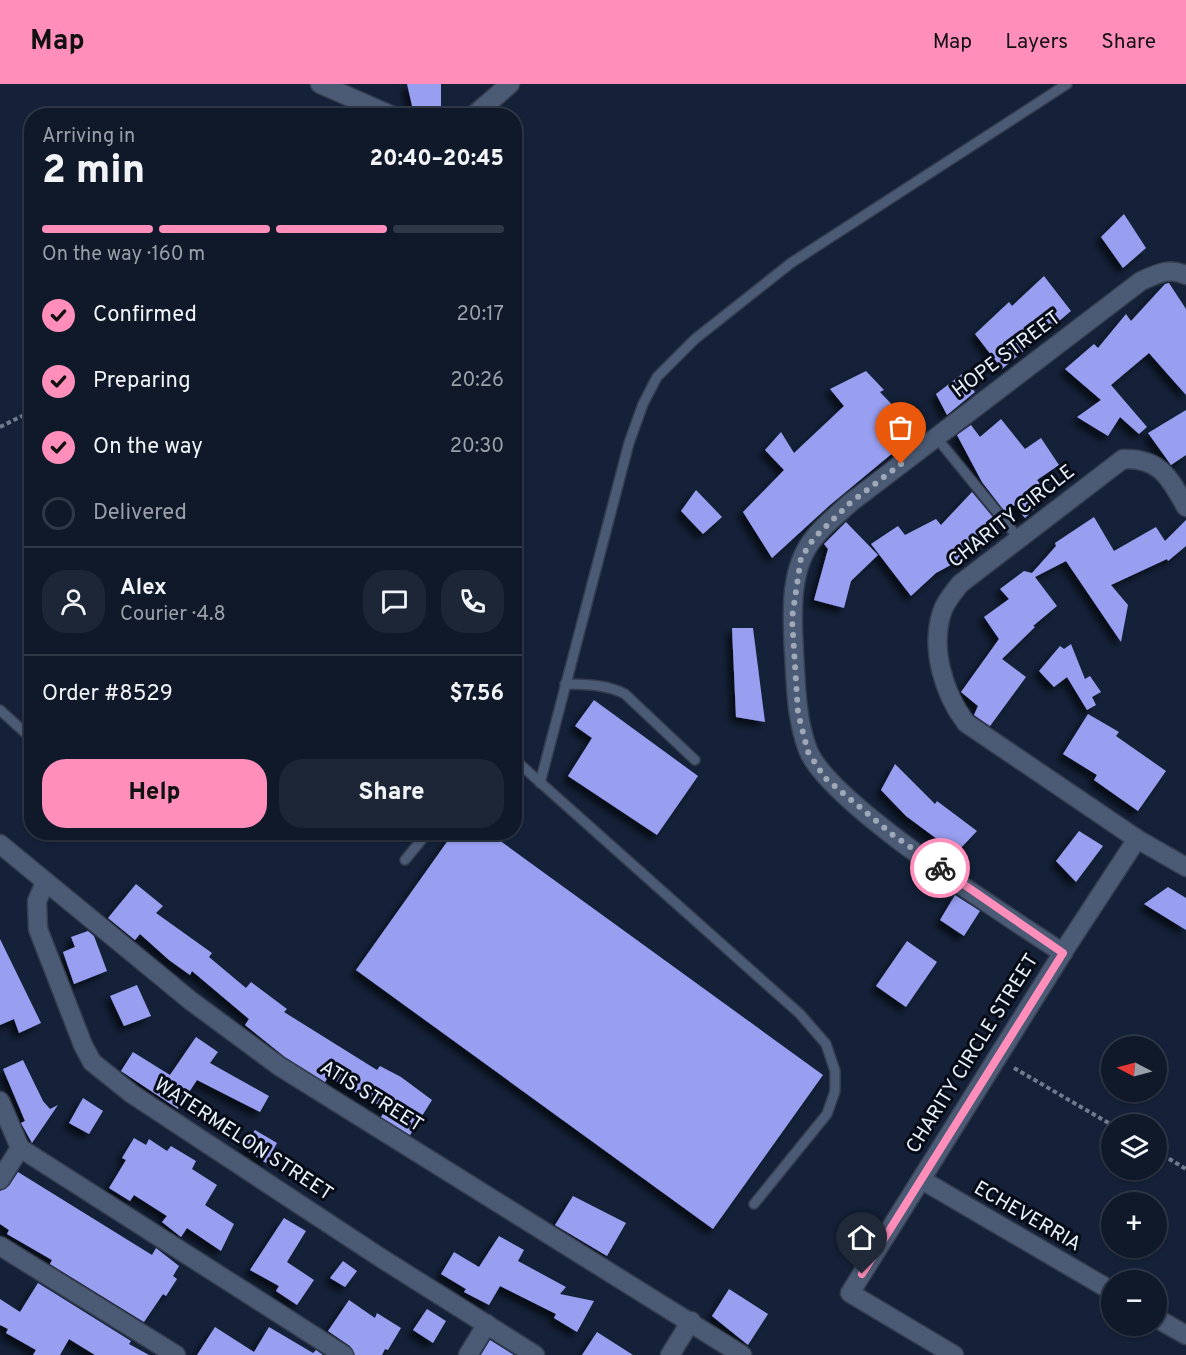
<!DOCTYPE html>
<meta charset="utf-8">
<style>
:root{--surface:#0f192a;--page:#1d2636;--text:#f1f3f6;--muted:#9ba0a8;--line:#2f3847;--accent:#ff8ebb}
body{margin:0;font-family:Overpass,sans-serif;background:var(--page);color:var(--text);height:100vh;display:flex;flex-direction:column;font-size:22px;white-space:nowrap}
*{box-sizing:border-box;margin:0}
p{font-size:20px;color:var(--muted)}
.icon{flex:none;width:33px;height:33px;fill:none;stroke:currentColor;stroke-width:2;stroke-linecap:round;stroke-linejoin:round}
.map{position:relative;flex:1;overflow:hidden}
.panel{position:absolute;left:24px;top:24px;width:498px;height:732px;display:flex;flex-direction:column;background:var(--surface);border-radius:24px;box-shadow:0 2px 4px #0004,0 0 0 2px var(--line)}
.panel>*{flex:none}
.needle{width:39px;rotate:276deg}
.buttons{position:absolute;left:1101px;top:952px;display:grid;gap:12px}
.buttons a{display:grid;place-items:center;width:66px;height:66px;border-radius:50%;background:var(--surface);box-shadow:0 2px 4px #0004,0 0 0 2px var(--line);font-size:30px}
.pin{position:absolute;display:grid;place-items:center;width:51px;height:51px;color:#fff;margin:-62px -26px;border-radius:50% 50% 50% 0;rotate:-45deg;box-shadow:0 0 6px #0007}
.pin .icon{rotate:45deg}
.courier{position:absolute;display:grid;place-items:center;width:60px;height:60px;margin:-30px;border:4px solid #ff8ebb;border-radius:50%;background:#fff;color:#222;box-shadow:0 2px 8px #0007}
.summary em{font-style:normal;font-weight:800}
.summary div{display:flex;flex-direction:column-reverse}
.summary{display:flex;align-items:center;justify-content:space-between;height:102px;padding:0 18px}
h1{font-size:39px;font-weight:800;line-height:45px}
.bar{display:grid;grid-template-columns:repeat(4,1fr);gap:9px 6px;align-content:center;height:72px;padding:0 18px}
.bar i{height:8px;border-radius:4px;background:var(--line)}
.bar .active{background:var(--accent)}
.bar p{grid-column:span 4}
.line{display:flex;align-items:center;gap:15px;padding:0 18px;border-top:2px solid var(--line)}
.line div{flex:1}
.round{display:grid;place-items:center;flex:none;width:63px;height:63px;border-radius:24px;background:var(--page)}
ol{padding:0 18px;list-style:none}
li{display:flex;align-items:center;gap:18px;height:66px}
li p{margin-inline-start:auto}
li .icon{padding:6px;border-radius:50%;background:var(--accent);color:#111;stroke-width:4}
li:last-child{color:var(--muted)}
li i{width:33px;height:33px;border:3px solid var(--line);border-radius:50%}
.cta{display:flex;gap:12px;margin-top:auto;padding:12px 18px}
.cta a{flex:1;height:69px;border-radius:24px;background:var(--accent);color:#111;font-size:24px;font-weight:800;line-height:69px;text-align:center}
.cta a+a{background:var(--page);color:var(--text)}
header{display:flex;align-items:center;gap:36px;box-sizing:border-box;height:84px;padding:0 30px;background:var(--accent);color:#111}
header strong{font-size:28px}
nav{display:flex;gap:33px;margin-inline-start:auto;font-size:21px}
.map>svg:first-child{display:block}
.building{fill:#989ff1;filter:url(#shadow)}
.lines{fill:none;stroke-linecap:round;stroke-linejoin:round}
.service-casing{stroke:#353d4f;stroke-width:12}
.minor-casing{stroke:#353d4f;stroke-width:21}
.path{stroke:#6f7a8d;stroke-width:4;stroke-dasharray:4.5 3;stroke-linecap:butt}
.service{stroke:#4b5b75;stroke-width:9}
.minor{stroke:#4b5b75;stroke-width:18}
.done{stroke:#9ea8b7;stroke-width:6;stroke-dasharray:0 10.8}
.route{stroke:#ff8ebb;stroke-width:8}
.labels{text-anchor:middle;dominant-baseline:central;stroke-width:6;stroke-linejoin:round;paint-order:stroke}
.street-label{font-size:20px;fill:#e8f0fc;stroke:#060b15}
</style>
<header>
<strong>Map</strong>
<nav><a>Map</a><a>Layers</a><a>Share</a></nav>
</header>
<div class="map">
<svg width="1186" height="1271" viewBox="0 0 1186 1271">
<defs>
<filter id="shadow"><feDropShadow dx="-5.5" dy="5.5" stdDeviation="3" flood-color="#0009"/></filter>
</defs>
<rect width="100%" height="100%" fill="#142138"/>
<g class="building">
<polygon points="407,0 441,0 441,30 414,30"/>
<polygon points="1124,130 1146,164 1123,184 1101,153"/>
<polygon points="1044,192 1071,227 1002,285 975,250 1009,218 1012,222"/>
<polygon points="1169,199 1186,225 1186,311 1149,269 1111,301 1147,343 1139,350 1120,333 1108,352 1077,333 1101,316 1065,285 1094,260 1098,264 1126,230 1131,237 1165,200"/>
<polygon points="866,287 884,306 880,308 918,348 830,421 772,474 743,428 784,386 765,366 781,348 794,369 844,322 830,305"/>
<polygon points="962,290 975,308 947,331 936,310"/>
<polygon points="1186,326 1186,371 1171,381 1148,349"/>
<polygon points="1001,335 1025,365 1041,354 1059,381 1037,396 1049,411 1025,434 1014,421 1006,429 982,398 957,351 971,341 980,353"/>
<polygon points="696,406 722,433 703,450 681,427"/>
<polygon points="972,408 997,438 960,476 936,489 911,512 871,460 898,442 905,451 936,435 941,441"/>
<polygon points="1094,433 1114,467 1156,443 1165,457 1186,436 1186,462 1168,477 1167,475 1111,501 1128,521 1121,558 1066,477 1035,493 1057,522 1033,542 1035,543 1002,575 1026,593 990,642 974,631 978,622 961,608 999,555 984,533 1009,515 1000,505 1024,487 1032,489 1056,462 1055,459"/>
<polygon points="846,438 878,471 851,497 844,524 814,516 828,465 824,460"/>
<polygon points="732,544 753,544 765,638 736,633"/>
<polygon points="1071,560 1085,595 1090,592 1101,608 1092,613 1096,621 1087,626 1067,593 1054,603 1039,587 1060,562 1064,565"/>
<polygon points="594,616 698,692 657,751 568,692 592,654 575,642"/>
<polygon points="1088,630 1119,648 1116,652 1166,687 1138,727 1094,696 1097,691 1063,670"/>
<polygon points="895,680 935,720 937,717 977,747 956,769 906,732 881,706"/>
<polygon points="1079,747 1103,762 1076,798 1056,777"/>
<polygon points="454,748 488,748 823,991 713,1145 356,886"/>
<polygon points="136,800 163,822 156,829 212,869 209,873 246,904 251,898 287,925 284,928 377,986 380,982 401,993 432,1016 410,1051 381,1033 386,1025 328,993 325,998 285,973 245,941 249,935 192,887 190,891 169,876 140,850 135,856 108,834"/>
<polygon points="1168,803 1186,814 1186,846 1144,820"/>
<polygon points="955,811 980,827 964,852 940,836"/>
<polygon points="88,847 94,852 107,887 74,900 63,868 75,863 71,853"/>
<polygon points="0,855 41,939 19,949 14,935 0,941"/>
<polygon points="907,857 937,878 906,923 876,902"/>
<polygon points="137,901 151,932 124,942 110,912"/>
<polygon points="196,953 218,968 210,979 269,1012 260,1028 197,996 178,1025 121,987 133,968 170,991"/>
<polygon points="23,976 43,1017 50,1025 58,1021 32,1059 21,1039 25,1037 3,985"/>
<polygon points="83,1014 103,1027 89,1050 69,1039"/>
<polygon points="255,1046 277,1059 266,1079 243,1064"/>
<polygon points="134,1054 146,1061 149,1055 167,1067 171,1062 196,1077 192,1085 217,1101 205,1121 234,1140 221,1167 187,1144 181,1153 162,1138 167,1132 134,1111 130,1117 109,1104 126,1076 122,1074"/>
<polygon points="18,1088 152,1171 156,1164 179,1182 173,1192 177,1195 166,1212 163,1210 144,1238 50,1180 52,1176 7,1150 9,1146 0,1140 0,1107 9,1102"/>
<polygon points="573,1112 626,1139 607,1172 555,1141"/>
<polygon points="284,1134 306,1147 287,1178 314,1196 297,1221 276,1207 279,1202 250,1186"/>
<polygon points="499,1152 524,1166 518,1177 566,1203 560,1210 594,1217 577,1248 554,1234 556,1230 500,1202 489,1221 464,1208 466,1205 441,1190 454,1168 479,1183"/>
<polygon points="343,1177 357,1187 345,1203 330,1194"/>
<polygon points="38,1199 131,1257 129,1260 149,1271 95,1271 69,1255 60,1271 33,1271 36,1266 6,1249 8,1245 0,1241 0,1215 20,1228"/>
<polygon points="729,1205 768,1230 748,1261 712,1232"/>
<polygon points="349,1216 375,1234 377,1229 401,1244 388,1266 385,1265 382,1271 355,1271 350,1262 328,1247"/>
<polygon points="427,1225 446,1237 433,1259 413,1246"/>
<polygon points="215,1243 254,1268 269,1243 313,1269 316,1266 323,1271 197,1271"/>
<polygon points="597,1248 633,1271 582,1271"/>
<polygon points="490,1256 514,1271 481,1271"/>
</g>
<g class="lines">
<g class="service-casing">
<g id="service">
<polyline points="936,353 1019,455"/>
<path d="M565,600C587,601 606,600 625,610L695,676"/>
<polyline points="0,626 32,655"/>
<polyline points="514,675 800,930 826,960 835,987 835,1007 827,1030 754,1120"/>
<polyline points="540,699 629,359 643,320 657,293 695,255 791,179 1067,0"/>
<polyline points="405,776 428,748"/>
</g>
</g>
<g class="minor-casing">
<g id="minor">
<polyline points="320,0 393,32"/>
<polyline points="473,32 510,0"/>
<path d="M1186,423C1169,393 1160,374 1123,375L960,500C954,508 945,518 942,528C930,565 944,610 966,639L1137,755L1186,783"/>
<polyline points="0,760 191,917 279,982 742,1271"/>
<polyline points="45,799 37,817 38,845 83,961 92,978 132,1010 381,1174 535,1271"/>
<path d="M1063,869C1009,833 829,720 808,666C796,635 796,601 794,568C792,530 789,484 814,454C824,441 838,430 850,419L1141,197C1157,190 1169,183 1186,191"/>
<polyline points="0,1017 20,1064 344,1271"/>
<polyline points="0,1096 20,1064"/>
<polyline points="922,1096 1112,1207"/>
<polyline points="0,1162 176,1271"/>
<polyline points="1156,1234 1186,1251"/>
<polyline points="468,1271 487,1240"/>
<polyline points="670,1271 691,1237"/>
<polyline points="954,1271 850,1209 1067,862 1137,755"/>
</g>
</g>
<g class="path">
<polyline points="0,343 32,327"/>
<polyline points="1014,984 1112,1041"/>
<polyline points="1156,1067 1186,1085"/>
</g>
<use href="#service" class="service"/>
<use href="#minor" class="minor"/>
</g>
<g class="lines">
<polyline class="done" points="901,380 850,419 814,454 801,474 792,534 798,629 808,668 825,694 893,751 940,784"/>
<polyline class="route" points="862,1190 1063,869 940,784"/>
</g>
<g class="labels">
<g class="street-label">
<text transform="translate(1007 271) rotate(-37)">HOPE STREET</text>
<text transform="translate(1012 433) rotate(-38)">CHARITY CIRCLE</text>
<text transform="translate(973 970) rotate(-58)">CHARITY CIRCLE STREET</text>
<text transform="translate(371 1013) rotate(32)">ATIS STREET</text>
<text transform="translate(243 1056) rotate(33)">WATERMELON STREET</text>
<text transform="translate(1027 1133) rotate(30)">ECHEVERRIA</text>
</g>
</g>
</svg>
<div class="buttons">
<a><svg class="needle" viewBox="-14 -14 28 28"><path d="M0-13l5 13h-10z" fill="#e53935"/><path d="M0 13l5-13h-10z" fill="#9ba0a8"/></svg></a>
<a><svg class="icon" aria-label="layers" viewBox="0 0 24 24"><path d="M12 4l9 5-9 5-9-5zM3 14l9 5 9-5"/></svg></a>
<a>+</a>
<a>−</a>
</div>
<div class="pin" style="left:901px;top:380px;background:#ea580c"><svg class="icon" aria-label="bag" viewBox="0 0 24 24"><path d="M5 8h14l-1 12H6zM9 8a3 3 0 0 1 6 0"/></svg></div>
<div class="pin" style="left:862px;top:1190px;background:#1f2937"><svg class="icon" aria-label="home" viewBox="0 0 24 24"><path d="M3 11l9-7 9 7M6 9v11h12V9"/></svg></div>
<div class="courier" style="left:940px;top:784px"><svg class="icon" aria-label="bike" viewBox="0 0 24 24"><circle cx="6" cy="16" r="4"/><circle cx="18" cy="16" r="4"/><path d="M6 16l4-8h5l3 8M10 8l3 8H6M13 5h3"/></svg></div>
<section class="panel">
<div class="summary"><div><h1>2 min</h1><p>Arriving in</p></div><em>20:40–20:45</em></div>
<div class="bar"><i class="active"></i><i class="active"></i><i class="active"></i><i></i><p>On the way · 160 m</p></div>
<ol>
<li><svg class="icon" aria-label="check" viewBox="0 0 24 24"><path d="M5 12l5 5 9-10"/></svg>Confirmed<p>20:17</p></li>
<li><svg class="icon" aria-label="check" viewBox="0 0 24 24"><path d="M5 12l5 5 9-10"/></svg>Preparing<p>20:26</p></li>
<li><svg class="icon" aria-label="check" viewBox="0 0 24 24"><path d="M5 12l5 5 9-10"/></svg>On the way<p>20:30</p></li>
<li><i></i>Delivered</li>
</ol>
<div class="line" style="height:108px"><a class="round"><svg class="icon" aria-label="person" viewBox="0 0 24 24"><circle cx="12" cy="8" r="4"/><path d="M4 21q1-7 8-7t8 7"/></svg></a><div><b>Alex</b><p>Courier · 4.8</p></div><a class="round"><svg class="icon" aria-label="chat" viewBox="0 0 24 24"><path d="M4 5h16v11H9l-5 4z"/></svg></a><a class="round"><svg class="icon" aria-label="phone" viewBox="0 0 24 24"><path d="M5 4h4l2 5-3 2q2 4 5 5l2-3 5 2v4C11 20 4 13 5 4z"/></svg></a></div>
<div class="line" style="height:78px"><div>Order #8529</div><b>$7.56</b></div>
<div class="cta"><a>Help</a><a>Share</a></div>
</section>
</div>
